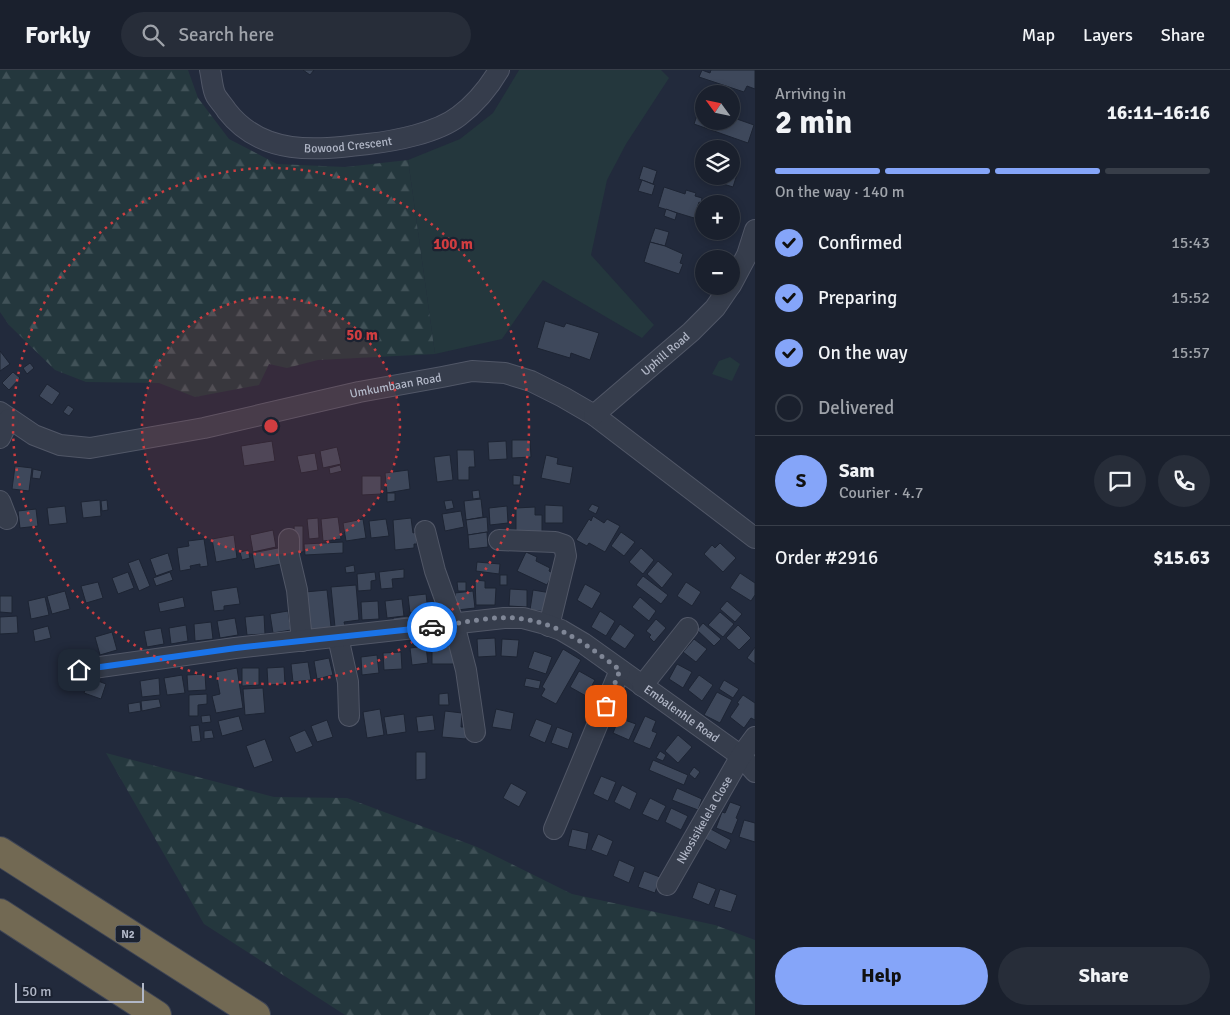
<!DOCTYPE html>
<meta charset="utf-8">
<style>
:root{--surface:#1a202d;--page:#272d39;--text:#f1f3f6;--muted:#9fa3aa;--line:#383e49;--accent:#85a5f9}
body{margin:0;font-family:Signika,sans-serif;background:var(--page);color:var(--text);height:100vh;display:flex;flex-direction:column;font-size:19px;white-space:nowrap}
*{box-sizing:border-box;margin:0}
p{font-size:16px;color:var(--muted)}
.icon{flex:none;width:28px;height:28px;fill:none;stroke:currentColor;stroke-width:2;stroke-linecap:round;stroke-linejoin:round}
.map{position:relative;flex:1;overflow:hidden}
.details{display:flex;flex-direction:column;background:var(--surface);width:475px}
.details>*{flex:none}
.needle{width:32px;rotate:303deg}
.fabs{position:absolute;left:695px;top:15px;display:grid;gap:10px}
.fabs a{display:grid;place-items:center;width:45px;height:45px;border-radius:50%;background:var(--surface);box-shadow:0 2px 8px #0003,0 0 0 1px var(--line);font-size:25px}
.scale{position:absolute;left:15px;bottom:12px;width:129px;box-sizing:border-box;padding-left:5px;border:2px solid #b1b7c7;border-top:0;font-size:14px;line-height:18px;white-space:nowrap;color:#b1b7c7;-webkit-text-stroke:4px #1b2231;paint-order:stroke}
.pin{position:absolute;display:grid;place-items:center;width:42px;height:42px;color:#fff;margin:-21px;border-radius:10px;box-shadow:0 2px 8px #0006}
.courier{position:absolute;display:grid;place-items:center;width:50px;height:50px;margin:-25px;border:4px solid #1a73e8;border-radius:50%;background:#fff;color:#222;box-shadow:0 1px 6px #0007}
.overview em{font-style:normal;font-weight:700}
.overview div{display:flex;flex-direction:column-reverse}
.overview{display:flex;align-items:center;justify-content:space-between;height:85px;padding:0 20px}
h1{font-size:32px;font-weight:700;line-height:38px}
.bar{display:grid;grid-template-columns:repeat(4,1fr);gap:8px 5px;align-content:center;height:60px;padding:0 20px}
.bar i{height:6px;border-radius:4px;background:var(--line)}
.bar .on{background:var(--accent)}
.bar p{grid-column:span 4}
.line{display:flex;align-items:center;gap:12px;padding:0 20px;border-top:1px solid var(--line)}
.line div{flex:1}
.round{display:grid;place-items:center;flex:none;width:52px;height:52px;border-radius:26px;background:var(--page)}
ol{padding:0 20px;list-style:none}
li{display:flex;align-items:center;gap:15px;height:55px}
li p{margin-inline-start:auto}
li .icon{padding:5px;border-radius:50%;background:var(--accent);color:#111;stroke-width:4}
li:last-child{color:var(--muted)}
li i{width:28px;height:28px;border:2px solid var(--line);border-radius:50%}
.button{display:flex;gap:10px;margin-top:auto;padding:10px 20px}
.button a{flex:1;height:58px;border-radius:30px;background:var(--accent);color:#111;font-size:20px;font-weight:700;line-height:58px;text-align:center}
.button a+a{background:var(--page);color:var(--text)}
header{display:flex;align-items:center;gap:30px;box-sizing:border-box;height:70px;padding:0 25px;background:var(--surface);border-bottom:1px solid var(--line)}
header strong{font-size:24px}
nav{display:flex;gap:28px;margin-inline-start:auto;font-size:18px}
.search{width:350px;height:45px;background:var(--page);display:flex;align-items:center;gap:12px;box-sizing:border-box;padding:0 18px;border-radius:28px;color:var(--muted);font-size:19px}
main{display:flex;flex:1;min-height:0}
.map>svg:first-child{display:block}
.green{fill:#24373d}
.forest{fill:url(#forest-firs)}
.building{fill:#3e485b;stroke:#1d2433}
.lines{fill:none;stroke-linecap:round;stroke-linejoin:round}
.minor-casing{stroke:#515767;stroke-width:22}
.motorway-casing{stroke:#3e4454;stroke-width:30}
.minor{stroke:#363d4c;stroke-width:20}
.motorway{stroke:#726953;stroke-width:28}
.done{stroke:#7f8696;stroke-width:5;stroke-dasharray:0 9}
.route{stroke:#1a73e8;stroke-width:6}
.ring{fill:none;stroke:#d03d40;stroke-width:2.5;stroke-dasharray:2.5 5}
.labels{text-anchor:middle;dominant-baseline:central;stroke-width:4.5;stroke-linejoin:round;paint-order:stroke}
.shield{fill:#1b2231;stroke:#848a9a;stroke-width:1}
.shield-label{font-size:11px;font-weight:bold;fill:#b1b7c7}
.street-label{font-size:12px;fill:#b1b7c7;stroke:#1b2231}
.centre{fill:#d03d40;stroke:#1b2231;stroke-width:2.5}
.ring-label{font-size:15px;text-anchor:middle;font-weight:bold;fill:#d03d40;stroke:#1b2231;stroke-width:4.5;stroke-linejoin:round;paint-order:stroke}
</style>
<header>
<strong>Forkly</strong>
<div class="search"><svg class="icon" aria-label="search" viewBox="0 0 24 24"><circle cx="10" cy="10" r="6"/><path d="M15 15l6 6"/></svg>Search here</div>
<nav><a>Map</a><a>Layers</a><a>Share</a></nav>
</header>
<main>
<div class="map">
<svg width="755" height="945" viewBox="0 0 755 945">
<defs>
<pattern id="forest-firs" width="22" height="20" patternUnits="userSpaceOnUse" patternTransform="scale(1.25)"><rect width="22" height="20" fill="#24373d"/><path d="M5 1l3.5 6h-7zM16 11l3.5 6h-7z" fill="#415258"/></pattern>
</defs>
<rect width="100%" height="100%" fill="#222a3c"/>
<g class="green">
<polygon points="519,0 661,0 669,8 626,74 607,110 591,185 654,255 642,268 543,210 502,269 435,284 408,90 460,69 493,43"/>
<polygon points="730,287 740,294 732,311 712,304 719,291"/>
</g>
<g class="forest">
<polygon points="0,0 188,0 198,28 229,69 277,94 345,97 408,90 435,284 318,290 287,298 269,294 259,315 195,327 159,313 86,312 55,300 9,255 0,242"/>
<polygon points="106,683 274,727 347,728 477,777 572,824 715,855 755,870 755,945 345,945 204,854"/>
</g>
<g class="building">
<polygon points="303,0 314,0 310,5"/>
<polygon points="702,0 710,3 711,0 755,0 755,19 747,16 744,22 699,7"/>
<polygon points="701,34 704,35 704,51 731,51 731,40 736,41 734,48 754,55 748,73 694,54"/>
<polygon points="702,85 704,86 704,106 731,106 731,92 734,93 733,96 739,98 733,117 701,107 703,101 697,99"/>
<polygon points="643,96 657,101 653,114 639,109"/>
<polygon points="642,110 655,115 652,125 638,121"/>
<polygon points="664,117 685,124 686,120 696,123 695,126 702,128 701,133 699,132 694,148 658,137"/>
<polygon points="666,139 677,143 675,150 664,146"/>
<polygon points="655,158 669,162 665,176 650,172"/>
<polygon points="650,172 665,176 683,184 680,193 683,194 679,204 644,192"/>
<polygon points="545,251 564,257 566,253 599,263 590,290 571,283 570,288 537,278"/>
<polygon points="0,281 10,294 0,301"/>
<polygon points="30,293 34,298 27,304 23,298"/>
<polygon points="13,302 20,308 9,320 2,313"/>
<polygon points="47,314 60,323 52,335 39,326"/>
<polygon points="68,335 74,339 69,346 63,342"/>
<polygon points="512,370 530,370 531,387 512,388"/>
<polygon points="272,371 275,391 244,396 241,376"/>
<polygon points="506,371 507,389 489,390 488,372"/>
<polygon points="337,377 341,394 323,398 320,381"/>
<polygon points="457,380 474,380 475,397 469,397 469,410 458,410"/>
<polygon points="315,383 318,400 301,403 297,386"/>
<polygon points="450,385 453,410 437,412 434,387"/>
<polygon points="546,385 558,388 557,394 573,397 570,414 541,408"/>
<polygon points="340,395 342,401 330,404 329,398"/>
<polygon points="15,396 32,398 29,421 12,419"/>
<polygon points="33,399 42,401 40,409 32,408"/>
<polygon points="408,400 410,419 387,423 385,403"/>
<polygon points="513,405 521,406 520,415 513,415"/>
<polygon points="362,406 381,406 381,424 362,425"/>
<polygon points="479,420 480,428 473,429 472,421"/>
<polygon points="387,423 395,423 395,431 387,432"/>
<polygon points="481,429 483,447 466,450 464,431"/>
<polygon points="100,430 101,446 83,448 81,432"/>
<polygon points="107,430 108,440 102,441 101,431"/>
<polygon points="452,430 454,438 446,440 444,431"/>
<polygon points="592,434 599,437 596,444 588,440"/>
<polygon points="545,435 563,436 563,453 545,453"/>
<polygon points="65,436 67,453 49,455 47,438"/>
<polygon points="507,436 508,453 490,455 489,438"/>
<polygon points="535,437 535,445 542,445 542,463 516,463 516,438"/>
<polygon points="36,439 38,456 20,458 18,441"/>
<polygon points="461,441 464,457 445,461 442,444"/>
<polygon points="593,446 604,453 607,449 620,456 605,482 589,473 587,476 576,470 589,449 591,451"/>
<polygon points="338,447 341,469 323,471 321,449"/>
<polygon points="487,447 488,462 468,465 466,450"/>
<polygon points="318,448 319,468 309,469 307,449"/>
<polygon points="411,448 413,463 416,462 417,474 414,474 414,478 395,480 393,450"/>
<polygon points="363,449 366,468 346,471 343,453"/>
<polygon points="386,449 389,466 371,468 369,451"/>
<polygon points="294,456 303,456 303,482 295,483"/>
<polygon points="273,460 276,477 253,482 250,465"/>
<polygon points="487,462 488,477 469,479 468,465"/>
<polygon points="621,462 635,472 624,486 611,476"/>
<polygon points="234,465 237,488 216,492 212,469"/>
<polygon points="204,469 208,496 200,497 200,494 190,496 191,499 180,501 177,478 189,476 188,471"/>
<polygon points="343,472 343,483 305,485 304,474"/>
<polygon points="720,473 736,488 723,502 704,484 712,475 715,478"/>
<polygon points="283,477 286,493 255,499 252,483"/>
<polygon points="641,478 654,490 643,504 629,492"/>
<polygon points="248,480 250,488 242,490 240,482"/>
<polygon points="526,482 537,487 536,491 550,498 549,501 553,503 547,515 517,501"/>
<polygon points="168,483 173,500 156,506 150,489"/>
<polygon points="139,489 150,516 139,521 128,493"/>
<polygon points="658,491 673,504 662,518 647,504"/>
<polygon points="477,492 500,494 499,504 476,501"/>
<polygon points="354,495 355,502 346,503 345,497"/>
<polygon points="404,499 404,508 392,509 393,518 381,519 379,502"/>
<polygon points="128,502 134,518 118,524 112,508"/>
<polygon points="170,502 173,510 156,516 153,508"/>
<polygon points="375,502 376,510 371,511 371,520 358,521 357,504"/>
<polygon points="740,503 755,513 755,525 751,531 730,518"/>
<rect x="500" y="505" width="7" height="10"/>
<polygon points="643,506 668,525 661,534 636,515"/>
<polygon points="475,510 485,511 485,518 496,518 495,535 476,535"/>
<polygon points="98,512 103,528 86,533 81,516"/>
<polygon points="457,512 466,512 466,521 458,521"/>
<polygon points="686,512 701,522 692,536 677,526"/>
<polygon points="585,514 601,523 592,539 577,530"/>
<polygon points="356,515 359,550 344,552 345,556 335,557 331,517"/>
<polygon points="237,517 240,534 224,536 224,540 214,541 211,521"/>
<polygon points="510,519 527,520 527,537 509,536"/>
<polygon points="327,520 331,557 309,560 305,522"/>
<polygon points="533,520 551,523 548,542 530,540"/>
<polygon points="65,521 70,539 52,544 47,526"/>
<polygon points="473,521 475,538 457,540 455,523"/>
<polygon points="426,524 428,541 410,543 408,526"/>
<polygon points="0,526 12,526 12,543 0,542"/>
<polygon points="45,527 49,545 31,549 28,531"/>
<polygon points="183,527 185,537 160,542 158,533"/>
<polygon points="640,527 656,541 649,551 632,537"/>
<polygon points="402,529 404,546 387,548 385,531"/>
<polygon points="378,531 379,549 362,550 361,532"/>
<polygon points="727,531 742,544 735,552 720,539"/>
<polygon points="288,541 291,560 273,563 270,544"/>
<polygon points="600,541 615,551 606,566 591,557"/>
<polygon points="720,542 734,554 723,567 708,555"/>
<polygon points="264,545 265,564 247,565 245,547"/>
<polygon points="17,546 18,563 0,564 0,547"/>
<polygon points="408,546 409,551 394,556 393,548"/>
<polygon points="235,548 238,565 220,568 217,551"/>
<polygon points="656,549 666,558 654,572 649,567 651,565 646,561"/>
<polygon points="211,552 213,569 195,571 194,554"/>
<polygon points="703,553 721,569 714,576 697,560"/>
<polygon points="620,554 635,565 625,579 610,569"/>
<polygon points="186,555 188,571 171,574 169,558"/>
<polygon points="738,555 751,568 739,580 726,568"/>
<polygon points="48,556 51,568 35,572 33,560"/>
<polygon points="161,558 164,574 147,577 144,561"/>
<polygon points="112,562 117,580 100,585 95,567"/>
<polygon points="495,568 496,586 478,587 477,569"/>
<polygon points="502,569 519,570 517,587 501,586"/>
<polygon points="694,569 707,579 696,592 683,582"/>
<polygon points="426,576 428,593 412,595 410,578"/>
<rect x="432" y="576" width="23" height="18"/>
<polygon points="755,577 755,594 747,588"/>
<polygon points="563,579 581,590 556,634 541,626 545,619 542,617"/>
<polygon points="534,581 552,587 546,604 528,598"/>
<polygon points="401,582 402,599 384,600 383,583"/>
<polygon points="377,585 379,603 362,605 361,587"/>
<polygon points="329,588 333,605 317,609 314,591"/>
<polygon points="308,592 311,610 293,612 291,594"/>
<polygon points="677,594 692,602 683,618 669,609"/>
<polygon points="284,597 285,614 268,615 267,598"/>
<polygon points="237,598 243,638 216,643 212,626 220,624 216,602"/>
<polygon points="242,598 259,598 259,615 242,616"/>
<polygon points="579,601 595,610 586,626 570,617"/>
<polygon points="205,604 206,620 188,621 187,605"/>
<polygon points="182,605 185,623 167,625 164,608"/>
<polygon points="699,605 713,615 702,631 688,620"/>
<polygon points="90,608 106,614 101,629 84,623"/>
<polygon points="159,608 160,625 142,627 140,611"/>
<polygon points="526,608 541,611 539,619 524,616"/>
<polygon points="724,610 739,619 733,628 719,619"/>
<polygon points="263,618 265,643 245,645 243,619"/>
<polygon points="717,622 732,630 720,653 704,645"/>
<polygon points="448,623 449,635 439,635 439,624"/>
<polygon points="207,624 207,634 198,635 198,646 189,646 189,625"/>
<polygon points="743,625 755,633 755,650 751,648 744,658 730,647 739,634 737,633"/>
<polygon points="159,629 161,637 142,641 141,631"/>
<polygon points="140,632 141,641 129,643 128,634"/>
<polygon points="380,639 384,665 367,668 363,642"/>
<polygon points="496,639 514,643 511,660 492,657"/>
<polygon points="445,641 462,643 461,657 467,657 466,669 442,667"/>
<polygon points="404,644 406,662 387,665 384,647"/>
<polygon points="210,645 211,652 202,653 201,646"/>
<polygon points="433,645 435,660 418,662 416,647"/>
<polygon points="239,646 243,660 222,666 218,651"/>
<polygon points="645,646 656,651 652,661 657,663 650,679 633,672"/>
<polygon points="619,648 636,654 629,670 613,663"/>
<polygon points="536,649 552,655 545,673 529,666"/>
<polygon points="327,650 333,667 317,672 311,656"/>
<polygon points="199,655 201,671 192,672 190,656"/>
<polygon points="557,657 573,663 568,679 551,673"/>
<polygon points="212,660 214,668 204,669 204,661"/>
<polygon points="305,660 313,676 296,683 289,667"/>
<polygon points="678,665 692,677 678,693 665,681"/>
<polygon points="265,669 273,691 254,698 246,676"/>
<polygon points="660,681 666,685 663,691 656,688"/>
<polygon points="416,682 426,682 426,709 416,710"/>
<polygon points="653,690 688,705 684,715 649,700"/>
<polygon points="694,697 700,702 695,709 689,704"/>
<polygon points="601,706 616,712 608,731 593,724"/>
<polygon points="511,713 527,722 519,737 503,728"/>
<polygon points="622,715 637,723 630,740 614,732"/>
<polygon points="677,718 702,729 698,740 672,730"/>
<polygon points="650,728 666,736 658,751 642,744"/>
<polygon points="730,732 741,736 736,748 738,749 732,764 716,758 722,742 725,743"/>
<polygon points="671,738 688,746 681,760 665,752"/>
<polygon points="744,750 755,753 755,772 739,767"/>
<polygon points="709,758 731,770 726,780 703,768"/>
<polygon points="572,759 589,763 586,780 568,776"/>
<polygon points="598,764 613,771 607,786 591,780"/>
<polygon points="619,790 635,797 629,813 613,806"/>
<polygon points="644,801 660,807 655,823 638,817"/>
<polygon points="698,812 716,819 709,835 692,828"/>
<polygon points="720,819 737,825 731,842 714,837"/>
</g>
<g class="lines">
<g class="minor-casing">
<g id="minor">
<path id="s1" d="M210,0C212,8 212,19 216,26C219,31 224,36 227,41C263,87 317,80 368,74C395,71 437,63 459,46C475,34 489,17 499,0"/>
<polyline points="731,215 747,185 755,160"/>
<path id="s2" d="M0,342L34,365L60,375L90,378L204,358L359,322L442,307L472,301L505,303L531,311L563,327L594,345L755,468"/>
<path id="s3" d="M594,345L691,262L715,238L730,216"/>
<polyline points="0,368 9,349"/>
<polyline points="0,431 7,449"/>
<polyline points="425,461 435,501 454,554 466,600 475,662"/>
<polyline points="289,469 289,486 297,520 302,571"/>
<polyline points="499,470 555,472 564,475 566,486 549,556"/>
<polyline points="338,567 348,612 349,646"/>
<path id="s4" d="M79,600L235,578L504,548H523L542,553L561,560L583,573L741,686L755,702"/>
<polyline points="642,616 688,558"/>
<polyline points="554,759 620,600"/>
<path id="s5" d="M667,815L741,686L755,667"/>
</g>
</g>
<g class="motorway-casing">
<g id="motorway">
<polyline points="0,781 256,945"/>
<polyline points="0,843 157,945"/>
</g>
</g>
<use href="#minor" class="minor"/>
<use href="#motorway" class="motorway"/>
</g>
<g class="lines">
<path class="done" d="M432,557C460,554 495,544 523,549C561,554 591,578 620,600L606,636"/>
<polyline class="route" points="79,600 236,578 432,557"/>
</g>
<circle cx="271" cy="356" r="129" fill="#d03d40" fill-opacity=".12"/>
<g class="ring">
<circle cx="271" cy="356" r="129"/>
<circle cx="271" cy="356" r="258"/>
</g>
<g class="labels">
<rect class="shield" x="115.5" y="855.5" width="25" height="17" rx="4"/>
<g class="shield-label">
<text x="128" y="864">N2</text>
</g>
<g class="street-label">
<text stroke="none"><textPath href="#s1" startOffset="178">Bowood Crescent</textPath></text>
<text stroke="none"><textPath href="#s3" startOffset="94">Uphill Road</textPath></text>
<text stroke="none"><textPath href="#s2" startOffset="411">Umkumbaan Road</textPath></text>
<text stroke="none"><textPath href="#s4" startOffset="634">Embalenhle Road</textPath></text>
<text stroke="none"><textPath href="#s5" startOffset="75">Nkosisikelela Close</textPath></text>
</g>
</g>
<circle cx="271" cy="356" r="8" class="centre"/>
<g class="ring-label">
<text x="453" y="179">100 m</text>
<text x="362" y="270">50 m</text>
</g>
</svg>
<div class="fabs">
<a><svg class="needle" viewBox="-14 -14 28 28"><path d="M0-13l5 13h-10z" fill="#e53935"/><path d="M0 13l5-13h-10z" fill="#9fa3aa"/></svg></a>
<a><svg class="icon" aria-label="layers" viewBox="0 0 24 24"><path d="M12 4l9 5-9 5-9-5zM3 14l9 5 9-5"/></svg></a>
<a>+</a>
<a>−</a>
</div>
<div class="scale">50 m</div>
<div class="pin" style="left:606px;top:636px;background:#ea580c"><svg class="icon" aria-label="bag" viewBox="0 0 24 24"><path d="M5 8h14l-1 12H6zM9 8a3 3 0 0 1 6 0"/></svg></div>
<div class="pin" style="left:79px;top:600px;background:#1f2937"><svg class="icon" aria-label="home" viewBox="0 0 24 24"><path d="M3 11l9-7 9 7M6 9v11h12V9"/></svg></div>
<div class="courier" style="left:432px;top:557px"><svg class="icon" aria-label="car" viewBox="0 0 24 24"><path d="M5 17H2v-5l4-1 3-4h7l3 4 3 1v5h-3M9 17h6M6 11h13"/><circle cx="7" cy="17" r="2"/><circle cx="17" cy="17" r="2"/></svg></div>
</div>
<section class="details">
<div class="overview"><div><h1>2 min</h1><p>Arriving in</p></div><em>16:11–16:16</em></div>
<div class="bar"><i class="on"></i><i class="on"></i><i class="on"></i><i></i><p>On the way · 140 m</p></div>
<ol>
<li><svg class="icon" aria-label="check" viewBox="0 0 24 24"><path d="M5 12l5 5 9-10"/></svg>Confirmed<p>15:43</p></li>
<li><svg class="icon" aria-label="check" viewBox="0 0 24 24"><path d="M5 12l5 5 9-10"/></svg>Preparing<p>15:52</p></li>
<li><svg class="icon" aria-label="check" viewBox="0 0 24 24"><path d="M5 12l5 5 9-10"/></svg>On the way<p>15:57</p></li>
<li><i></i>Delivered</li>
</ol>
<div class="line" style="height:90px"><b class="round" style="background:var(--accent);color:#111">S</b><div><b>Sam</b><p>Courier · 4.7</p></div><a class="round"><svg class="icon" aria-label="chat" viewBox="0 0 24 24"><path d="M4 5h16v11H9l-5 4z"/></svg></a><a class="round"><svg class="icon" aria-label="phone" viewBox="0 0 24 24"><path d="M5 4h4l2 5-3 2q2 4 5 5l2-3 5 2v4C11 20 4 13 5 4z"/></svg></a></div>
<div class="line" style="height:65px"><div>Order #2916</div><b>$15.63</b></div>
<div class="button"><a>Help</a><a>Share</a></div>
</section>
</main>
